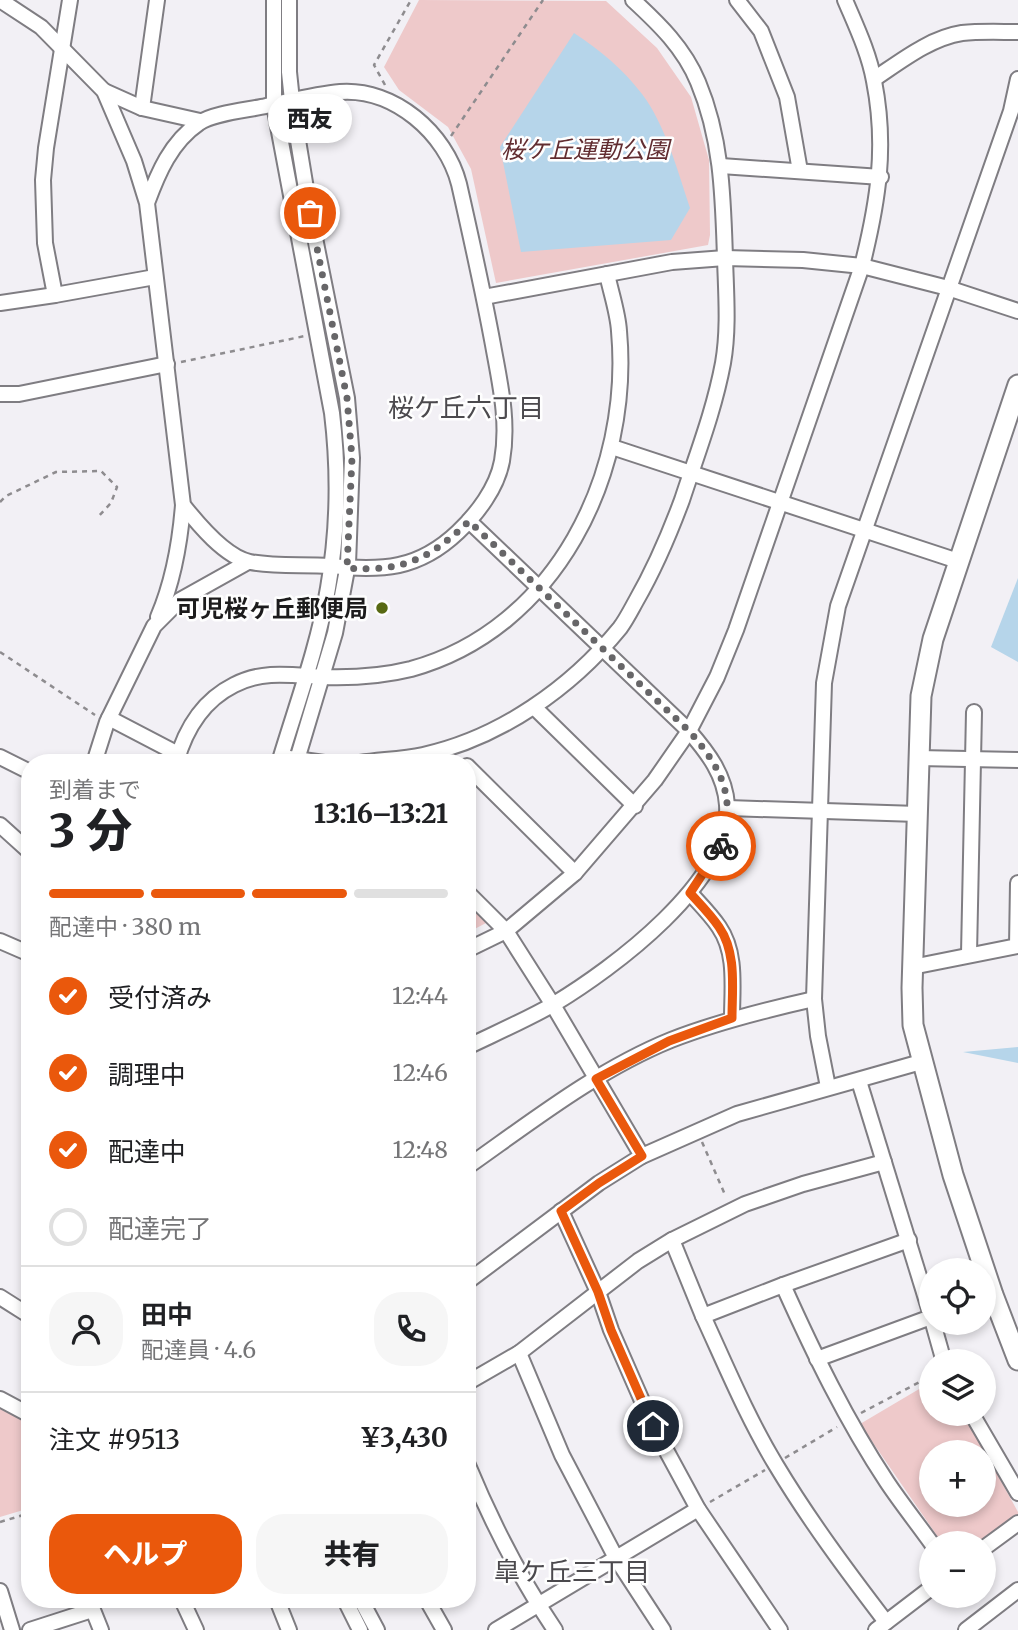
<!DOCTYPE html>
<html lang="ja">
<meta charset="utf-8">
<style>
:root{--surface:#fff;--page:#f6f6f6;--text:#202124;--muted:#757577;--line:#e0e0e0;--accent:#ea580c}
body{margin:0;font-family:Merriweather,"Noto Sans JP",serif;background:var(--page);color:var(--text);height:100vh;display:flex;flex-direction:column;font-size:26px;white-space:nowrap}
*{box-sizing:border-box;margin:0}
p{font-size:23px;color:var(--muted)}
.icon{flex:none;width:38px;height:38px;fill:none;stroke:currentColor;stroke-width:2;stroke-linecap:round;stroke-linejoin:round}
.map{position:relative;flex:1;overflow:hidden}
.details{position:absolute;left:21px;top:754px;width:455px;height:854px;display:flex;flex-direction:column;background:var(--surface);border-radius:28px;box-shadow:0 4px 10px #0003}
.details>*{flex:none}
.buttons{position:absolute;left:919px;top:1258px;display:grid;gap:14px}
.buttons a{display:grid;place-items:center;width:77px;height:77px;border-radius:50%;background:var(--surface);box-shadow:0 4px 10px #0003;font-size:35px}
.pin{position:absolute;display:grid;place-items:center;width:60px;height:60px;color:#fff;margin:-30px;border:4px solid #fff;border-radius:50%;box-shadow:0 2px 7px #0007}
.courier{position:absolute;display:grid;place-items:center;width:70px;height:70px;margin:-35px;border:5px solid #ea580c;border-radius:50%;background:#fff;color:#222;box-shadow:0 2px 9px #0007}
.bubble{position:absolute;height:49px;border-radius:24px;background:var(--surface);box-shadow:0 4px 10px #0003;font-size:23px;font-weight:800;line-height:49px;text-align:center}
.summary em{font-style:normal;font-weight:800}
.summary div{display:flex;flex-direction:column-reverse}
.summary{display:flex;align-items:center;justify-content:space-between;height:119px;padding:0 28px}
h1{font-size:46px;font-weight:800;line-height:52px}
.bar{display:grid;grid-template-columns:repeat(4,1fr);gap:10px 7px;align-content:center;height:84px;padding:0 28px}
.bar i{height:9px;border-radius:5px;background:var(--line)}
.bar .active{background:var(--accent)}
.bar p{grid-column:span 4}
.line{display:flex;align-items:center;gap:18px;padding:0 28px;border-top:2px solid var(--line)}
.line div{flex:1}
.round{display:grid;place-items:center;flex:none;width:74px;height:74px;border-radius:28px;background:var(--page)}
ol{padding:0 28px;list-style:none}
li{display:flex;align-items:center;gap:21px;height:77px}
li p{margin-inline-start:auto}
li .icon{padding:7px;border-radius:50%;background:var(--accent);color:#fff;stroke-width:4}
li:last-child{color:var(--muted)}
li i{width:38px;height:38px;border:4px solid var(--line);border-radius:50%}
.button{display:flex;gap:14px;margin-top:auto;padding:14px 28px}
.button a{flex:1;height:80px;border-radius:28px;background:var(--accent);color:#fff;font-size:28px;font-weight:800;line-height:80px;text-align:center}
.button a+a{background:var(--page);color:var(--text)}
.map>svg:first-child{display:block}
.green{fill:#eec9ca;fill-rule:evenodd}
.water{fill:#b6d5ea}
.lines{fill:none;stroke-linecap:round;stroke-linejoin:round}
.street-casing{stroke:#7f7d82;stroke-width:18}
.secondary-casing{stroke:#7f7d82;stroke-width:23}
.path{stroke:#8e8c8f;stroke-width:2.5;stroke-dasharray:5 5;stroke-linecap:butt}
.street{stroke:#fff;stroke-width:14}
.secondary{stroke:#fff;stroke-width:19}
.done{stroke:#676668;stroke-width:7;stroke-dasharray:0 12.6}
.route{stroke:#ea580c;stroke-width:9}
.poi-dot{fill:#586913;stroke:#fefefe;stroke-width:2.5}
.labels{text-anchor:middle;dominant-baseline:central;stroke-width:5;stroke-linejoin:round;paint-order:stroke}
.park-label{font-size:24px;font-style:italic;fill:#612d31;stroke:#fefefe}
.poi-label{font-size:24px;font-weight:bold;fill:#1c1b1c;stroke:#fefefe;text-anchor:end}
.neighbourhood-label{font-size:26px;fill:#4b494d;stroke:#fefefe}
</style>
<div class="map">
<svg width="1018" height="1630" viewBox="0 0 1018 1630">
<rect width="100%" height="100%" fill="#f2f0f5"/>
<g class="green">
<polygon points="419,0 606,1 657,48 691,97 709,160 710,235 708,245 496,283 471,169 448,127 399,90 384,67"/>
<polygon points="467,904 486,923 467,933"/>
<path d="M931,1382V1414H964L1018,1512V1517L980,1543H942L860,1424ZM931,1452H984V1505H931Z"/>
<polygon points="0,1409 30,1423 30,1508 0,1517"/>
</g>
<g class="water">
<path d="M574,33C600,50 623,69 642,94C665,124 678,172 690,208L671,240L521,252L500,147Z"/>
<polygon points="1018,578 1018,662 991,647"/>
<polygon points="1018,1047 1018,1063 963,1052"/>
</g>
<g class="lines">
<g class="street-casing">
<g id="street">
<path d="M0,0L41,27L104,91L134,161L147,203L183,505C198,524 225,557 250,562C276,567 304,564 330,566C382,571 418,570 458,532C477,514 497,488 502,461C509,421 500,384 493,345C483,291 471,237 459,184C446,133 394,88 340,92C316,94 290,101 266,106C248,110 213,113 199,123C171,142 158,173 147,203"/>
<path d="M274,0V105L332,413C339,471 338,531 328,588C318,647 296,706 279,763"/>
<polyline points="289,0 289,72 293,110 310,213 347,398 352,458 348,564 335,633 296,763"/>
<polyline points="737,0 761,31 787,97 800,171"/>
<path d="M874,79C901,61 930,38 962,33C980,31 1000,32 1018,32"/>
<polyline points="104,91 142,108 200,121"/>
<polyline points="142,108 157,0"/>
<polyline points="721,166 881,177"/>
<polyline points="55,295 45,243 43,180 46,148 70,0"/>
<polyline points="484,297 672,262 725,258 803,260 862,266 948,288 1018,311"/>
<polyline points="0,303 55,295 155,277"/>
<polyline points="0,394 19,394 167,364"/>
<polyline points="612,447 958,561"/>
<path d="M158,617C173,582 180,543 183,505"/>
<polyline points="534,707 635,806"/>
<polyline points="109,718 178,754"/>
<polyline points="0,757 30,772"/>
<polyline points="289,758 324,763"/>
<polyline points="918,758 1018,760"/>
<polyline points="94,763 107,722 154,626 180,600 248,562"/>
<path d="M176,763C185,730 202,701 234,685C263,670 290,675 322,677C351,678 383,676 411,669C556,629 632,474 619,331C618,313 611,293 607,274"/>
<path d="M360,763C381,760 403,759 423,755C500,738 571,688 620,628C626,620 631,610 636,601C655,568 669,535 682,500C697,454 714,411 723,363C729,329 726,293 725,258C723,197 722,139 698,82C684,48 659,24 633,0"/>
<polyline points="467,766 575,873"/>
<polyline points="728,808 918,814"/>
<polyline points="0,825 30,852"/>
<polyline points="467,892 506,931 553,1005 642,1156"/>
<path d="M690,893C700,904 711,915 719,927C737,953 732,988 732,1018"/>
<polyline points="0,941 30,954"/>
<path d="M467,950L506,931L575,873L655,780L689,731L717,677L736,630L862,266C878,202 887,147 874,81C869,53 856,26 845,0"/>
<polyline points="969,954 974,712"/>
<polyline points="912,967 1017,946 1018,883"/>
<path d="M467,1047C496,1033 526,1020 554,1004C612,969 732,881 727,805C725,775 708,753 689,731L469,521"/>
<polyline points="859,1081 931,1315"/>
<polyline points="828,1087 818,1036 814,999 824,683 838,606 1011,111 1018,79"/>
<path d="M467,1167C531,1122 597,1070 671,1040C717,1022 765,1010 814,999"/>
<polyline points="561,1211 598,1292 611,1330 653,1426 698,1509 780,1630"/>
<polyline points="672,1240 745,1204 803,1184 884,1162"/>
<polyline points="467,1282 599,1183 642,1156 737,1114 921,1062"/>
<polyline points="783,1285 909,1240"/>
<polyline points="0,1297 30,1316"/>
<path d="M703,1316C726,1366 747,1417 776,1465C809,1520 847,1571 886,1622"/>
<polyline points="933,1323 944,1362"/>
<polyline points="519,1353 562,1455 616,1558 663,1630"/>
<polyline points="817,1359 931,1317"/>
<path d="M467,1383L519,1353L638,1261L672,1240L703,1316L783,1285C814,1354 846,1420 887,1482C901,1503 917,1523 932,1544"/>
<polyline points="0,1399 30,1415"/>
<polyline points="972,1414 1018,1493"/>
<path d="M467,1463C491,1521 520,1578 555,1630"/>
<polyline points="984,1548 1018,1523"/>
<polyline points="0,1591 12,1630"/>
<polyline points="89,1600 101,1630"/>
<polyline points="182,1600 196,1630"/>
<polyline points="277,1600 289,1630"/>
<polyline points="345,1600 360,1630"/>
<polyline points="361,1600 377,1630"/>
<polyline points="427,1600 444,1630"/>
<polyline points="30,1630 92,1610"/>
<polyline points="496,1630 698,1509"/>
<polyline points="876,1630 931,1588"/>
<polyline points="966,1630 1018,1590"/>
</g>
</g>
<g class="secondary-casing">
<polyline id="secondary" points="1018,385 933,639 921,696 912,988 913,1025 953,1175 993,1295 1018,1360"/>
</g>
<g class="path">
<polyline points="385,85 374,65 411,0"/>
<polyline points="451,136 543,0"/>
<polyline points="181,362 305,336"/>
<polyline points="0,502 6,496 56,472 101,471 117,487 111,503 97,518"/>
<polyline points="0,652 95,715"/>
<polyline points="702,1142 726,1197"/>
<polyline points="22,1396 30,1382"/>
<polyline points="861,1413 931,1376"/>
<polyline points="785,1458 837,1427"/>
<polyline points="710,1502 765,1470"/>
<polyline points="0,1522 30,1513"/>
<polyline points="105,1605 120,1600"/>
</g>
<use href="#street" class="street"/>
<use href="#secondary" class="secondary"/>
</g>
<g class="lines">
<path class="done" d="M310,213L347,398L352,458L347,568C403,572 430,559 469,521L689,731C721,767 737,797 721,846"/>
<path class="route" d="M653,1426L611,1330L598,1292L561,1211L599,1183L642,1156L596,1079L669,1041L732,1018C732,988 737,953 719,927C711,915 700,904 690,893L721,846"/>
</g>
<circle class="poi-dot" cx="382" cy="608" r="7"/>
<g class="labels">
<g class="park-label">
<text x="585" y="149">桜ケ丘運動公園</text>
</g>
<g class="poi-label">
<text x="368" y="608">可児桜ヶ丘郵便局</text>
</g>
<g class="neighbourhood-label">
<text x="466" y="407">桜ケ丘六丁目</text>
<text x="572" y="1571">皐ケ丘三丁目</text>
</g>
</g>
</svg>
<div class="buttons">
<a><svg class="icon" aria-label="locate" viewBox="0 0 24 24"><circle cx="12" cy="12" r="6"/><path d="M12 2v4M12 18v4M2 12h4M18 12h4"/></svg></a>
<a><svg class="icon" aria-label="layers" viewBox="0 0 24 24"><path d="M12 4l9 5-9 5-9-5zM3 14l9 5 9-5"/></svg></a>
<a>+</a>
<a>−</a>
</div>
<div class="pin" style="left:310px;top:213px;background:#ea580c"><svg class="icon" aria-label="bag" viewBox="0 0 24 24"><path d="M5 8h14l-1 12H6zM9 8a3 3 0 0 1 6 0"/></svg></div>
<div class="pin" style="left:653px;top:1426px;background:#1f2937"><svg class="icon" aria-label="home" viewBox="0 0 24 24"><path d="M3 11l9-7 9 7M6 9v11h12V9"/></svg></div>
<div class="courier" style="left:721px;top:846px"><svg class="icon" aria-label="bike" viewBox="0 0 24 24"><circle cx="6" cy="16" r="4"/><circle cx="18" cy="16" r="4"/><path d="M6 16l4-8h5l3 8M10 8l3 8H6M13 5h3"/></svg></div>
<div class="bubble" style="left:268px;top:94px;width:84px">西友</div>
<section class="details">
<div class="summary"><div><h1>3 分</h1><p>到着まで</p></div><em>13:16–13:21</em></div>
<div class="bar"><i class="active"></i><i class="active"></i><i class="active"></i><i></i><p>配達中 · 380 m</p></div>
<ol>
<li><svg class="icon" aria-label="check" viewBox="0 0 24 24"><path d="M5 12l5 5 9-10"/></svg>受付済み<p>12:44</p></li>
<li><svg class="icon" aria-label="check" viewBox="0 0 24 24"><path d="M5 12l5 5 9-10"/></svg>調理中<p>12:46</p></li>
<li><svg class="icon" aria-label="check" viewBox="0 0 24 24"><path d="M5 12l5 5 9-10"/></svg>配達中<p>12:48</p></li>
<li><i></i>配達完了</li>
</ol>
<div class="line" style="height:126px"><a class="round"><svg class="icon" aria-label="person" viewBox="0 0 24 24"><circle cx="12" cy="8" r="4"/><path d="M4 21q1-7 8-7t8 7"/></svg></a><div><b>田中</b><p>配達員 · 4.6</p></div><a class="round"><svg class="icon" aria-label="phone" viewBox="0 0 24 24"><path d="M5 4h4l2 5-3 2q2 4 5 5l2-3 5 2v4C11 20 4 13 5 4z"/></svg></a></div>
<div class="line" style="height:91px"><div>注文 #9513</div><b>¥3,430</b></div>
<div class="button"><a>ヘルプ</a><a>共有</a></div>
</section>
</div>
